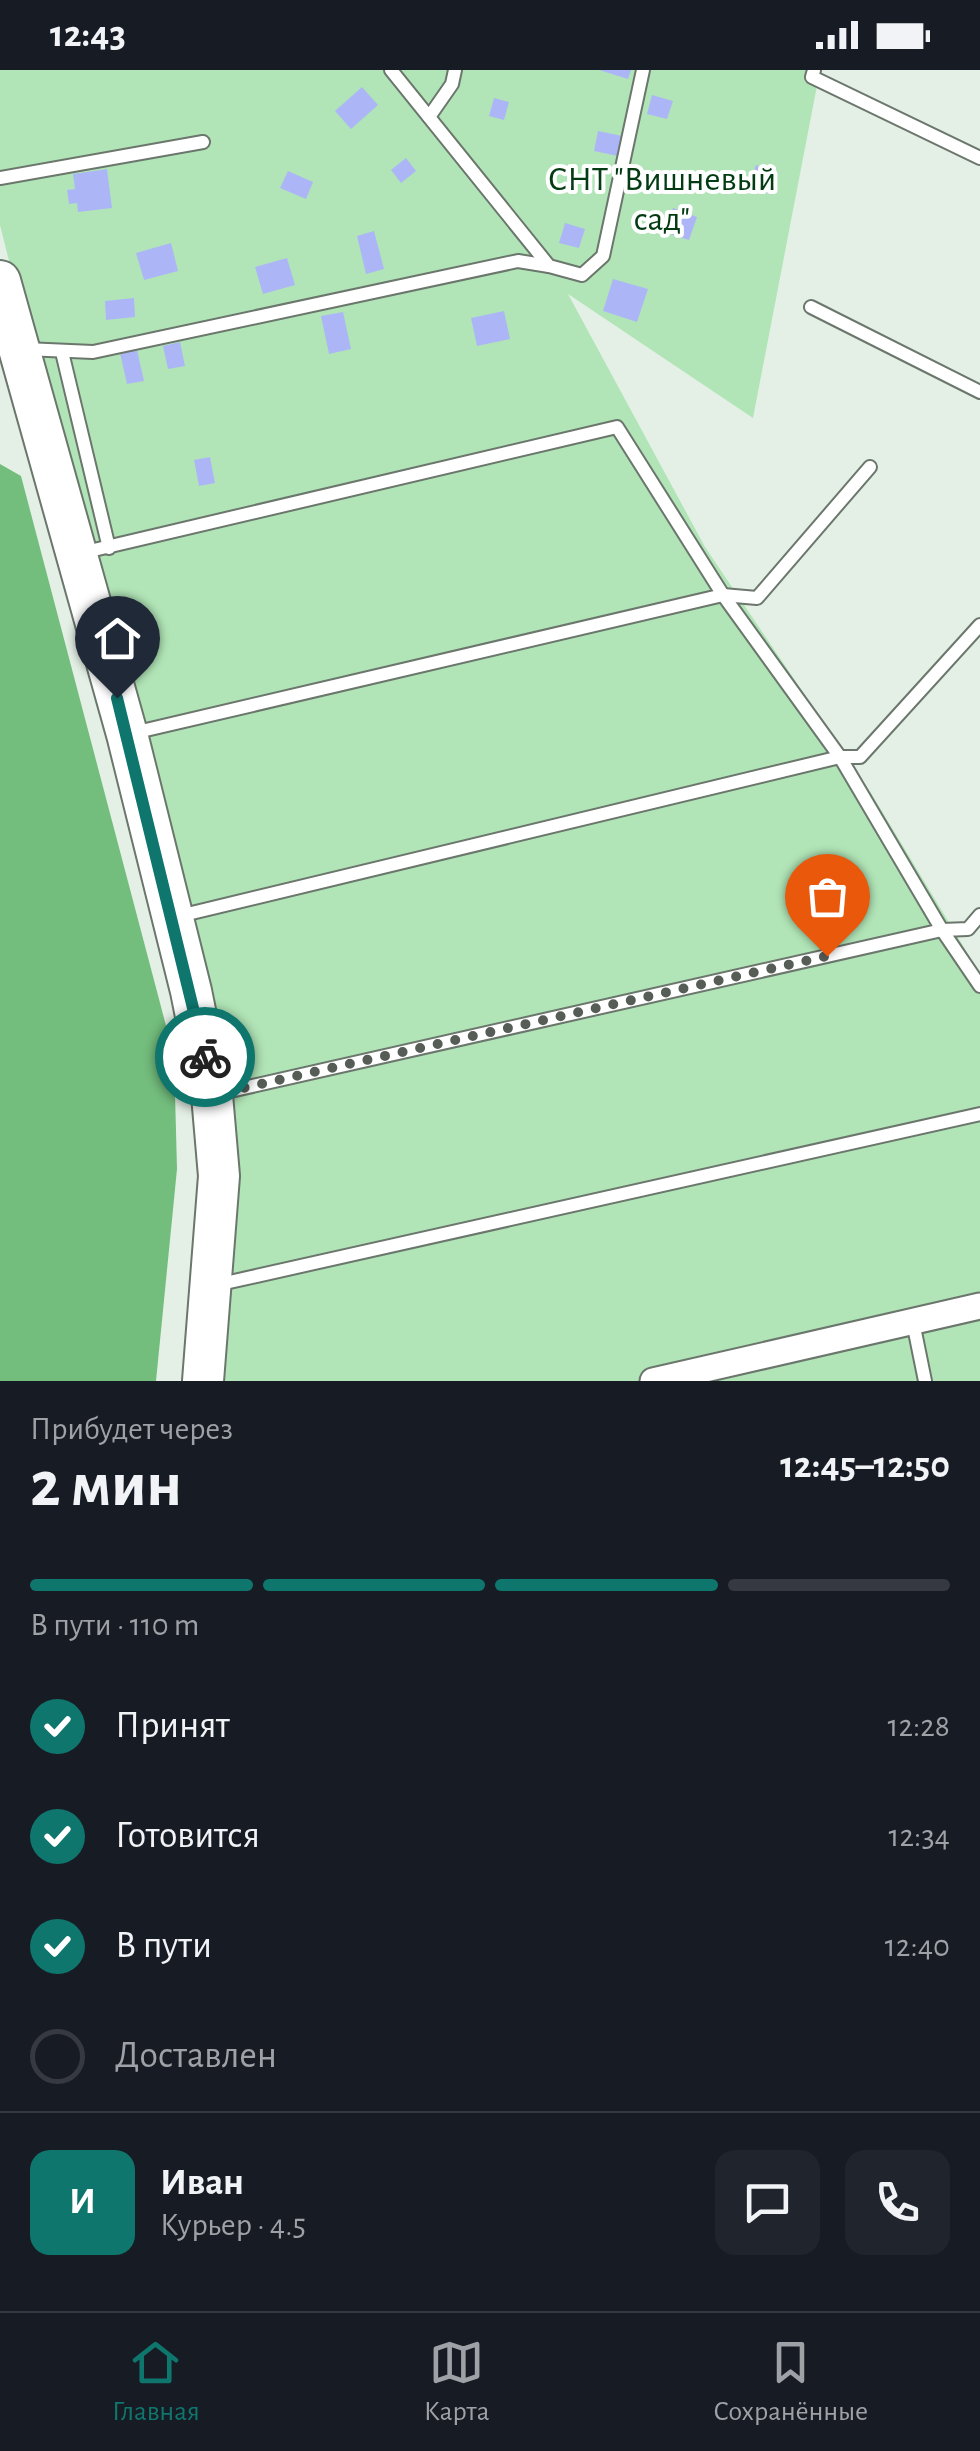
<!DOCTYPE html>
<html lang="ru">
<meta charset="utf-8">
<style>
:root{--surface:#171b24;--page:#20242c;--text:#f1f3f6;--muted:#9ea1a6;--line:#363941;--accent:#0f766e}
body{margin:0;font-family:"Alegreya Sans",sans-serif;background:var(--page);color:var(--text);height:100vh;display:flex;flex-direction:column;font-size:38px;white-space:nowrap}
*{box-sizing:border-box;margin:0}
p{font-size:32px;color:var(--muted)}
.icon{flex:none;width:55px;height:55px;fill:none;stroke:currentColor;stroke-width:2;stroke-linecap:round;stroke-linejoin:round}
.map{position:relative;height:1311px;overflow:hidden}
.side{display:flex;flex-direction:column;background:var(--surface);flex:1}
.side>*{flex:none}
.pin{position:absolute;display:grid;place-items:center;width:85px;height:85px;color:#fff;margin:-102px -42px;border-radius:50% 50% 50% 0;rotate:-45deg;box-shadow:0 0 10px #0007}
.pin .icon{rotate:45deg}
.courier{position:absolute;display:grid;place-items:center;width:100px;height:100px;margin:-50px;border:8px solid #0f766e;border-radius:50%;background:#fff;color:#222;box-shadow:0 2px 12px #0007}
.overview em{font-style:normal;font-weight:700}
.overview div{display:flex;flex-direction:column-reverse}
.overview{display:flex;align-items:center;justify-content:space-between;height:170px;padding:0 30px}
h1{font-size:65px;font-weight:700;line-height:75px}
.bar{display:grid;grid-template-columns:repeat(4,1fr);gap:15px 10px;align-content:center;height:120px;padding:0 30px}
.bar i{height:12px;border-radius:8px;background:var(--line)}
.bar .active{background:var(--accent)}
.bar p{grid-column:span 4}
.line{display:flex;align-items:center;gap:25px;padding:0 30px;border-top:2px solid var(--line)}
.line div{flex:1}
.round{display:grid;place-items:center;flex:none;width:105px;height:105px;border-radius:20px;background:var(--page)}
ol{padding:0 30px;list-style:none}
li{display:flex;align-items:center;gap:30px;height:110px}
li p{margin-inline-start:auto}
li .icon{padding:10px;border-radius:50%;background:var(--accent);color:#fff;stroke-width:4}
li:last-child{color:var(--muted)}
li i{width:55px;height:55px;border:5px solid var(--line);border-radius:50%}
.status{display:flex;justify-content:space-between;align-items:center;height:70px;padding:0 50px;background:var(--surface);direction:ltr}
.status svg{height:28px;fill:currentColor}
.tab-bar{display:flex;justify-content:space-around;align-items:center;height:140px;border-top:2px solid var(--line);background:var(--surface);font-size:28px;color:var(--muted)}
.tab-bar a{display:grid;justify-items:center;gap:5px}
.tab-bar .active{color:var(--accent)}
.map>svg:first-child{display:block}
.green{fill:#b1e5b7}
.forest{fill:#73bd7d}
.building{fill:#acb6f7}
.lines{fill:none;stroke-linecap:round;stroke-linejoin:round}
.lane-casing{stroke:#6b766c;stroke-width:16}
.street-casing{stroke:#6b766c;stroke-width:29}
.primary-casing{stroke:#6b766c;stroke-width:44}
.lane{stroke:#fff;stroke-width:12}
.street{stroke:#fff;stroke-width:25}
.primary{stroke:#fff;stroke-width:40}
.done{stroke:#565d57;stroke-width:10;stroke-dasharray:0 18}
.route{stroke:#0f766e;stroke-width:12}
.labels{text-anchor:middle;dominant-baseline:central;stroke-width:8;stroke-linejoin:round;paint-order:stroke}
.park-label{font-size:35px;fill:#033c13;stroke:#fff}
</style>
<div class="status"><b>12:43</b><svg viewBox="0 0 49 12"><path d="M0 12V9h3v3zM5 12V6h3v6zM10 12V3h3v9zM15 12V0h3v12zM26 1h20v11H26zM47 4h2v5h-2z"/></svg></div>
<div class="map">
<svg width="980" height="1311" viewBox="0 0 980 1311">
<rect width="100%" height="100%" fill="#e4f0e5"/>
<polygon class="green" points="0,0 820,0 753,348 568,224 705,477 871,723 980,904 980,1311 205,1311 219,1106 173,847 0,155"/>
<polygon class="forest" points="0,394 21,406 174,986 177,1099 156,1311 0,1311"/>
<g class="building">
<polygon points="599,0 631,0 628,9"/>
<polygon points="362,17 378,35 351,59 335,41"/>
<polygon points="652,25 673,31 667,49 647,44"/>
<polygon points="494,28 509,32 504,50 489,46"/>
<polygon points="598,61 622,66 618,86 594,81"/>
<polygon points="406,88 416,101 401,113 391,100"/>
<polygon points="756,95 778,102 770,124 749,117"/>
<polygon points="107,99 112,138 78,142 77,133 69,134 67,120 75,119 73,104"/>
<polygon points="288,101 313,112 306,129 280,118"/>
<polygon points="673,138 697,147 689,170 664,162"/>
<polygon points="565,153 585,159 579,178 559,173"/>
<polygon points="374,161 384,199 366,204 357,166"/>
<polygon points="171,173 178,201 144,210 136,183"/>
<polygon points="287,188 295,215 263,224 255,197"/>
<polygon points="613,209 648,219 637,252 603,241"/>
<polygon points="134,228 135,247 106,250 105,231"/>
<polygon points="504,241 510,269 477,276 471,248"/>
<polygon points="343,242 351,279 329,284 321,246"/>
<polygon points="180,272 185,296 168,299 163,276"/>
<polygon points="137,280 144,311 127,314 120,283"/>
<polygon points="210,387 215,413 199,416 194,390"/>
</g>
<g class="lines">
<g class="lane-casing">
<g id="lane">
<polyline points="391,0 549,196 582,205 603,186 643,0"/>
<polyline points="814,0 812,7 980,88"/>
<polyline points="429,47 452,14 455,0"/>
<polyline points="0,108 203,72"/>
<polyline points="811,237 980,322"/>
<polyline points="25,279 93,282 518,191 549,196"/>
<polyline points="62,282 109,478"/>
<polyline points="81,483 617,357 723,525 840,687 942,860 980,916"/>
<polyline points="133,663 723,525 757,528 870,397"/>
<polyline points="175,847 840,687 860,687 980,555"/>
<polyline points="217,1024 942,860 968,859 980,845"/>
<polyline points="216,1215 980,1044"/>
<polyline points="913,1252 925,1311"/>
</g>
</g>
<g class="street-casing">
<polyline id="street" points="653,1311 980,1236"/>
</g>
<g class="primary-casing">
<polyline id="primary" points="0,211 127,664 191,921 212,1025 219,1106 203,1311"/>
</g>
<use href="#lane" class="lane"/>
<use href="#street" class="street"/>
<use href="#primary" class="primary"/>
</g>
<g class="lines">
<polyline class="done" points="205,987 212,1025 827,886"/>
<polyline class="route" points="117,628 205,987"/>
</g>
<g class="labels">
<g class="park-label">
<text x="662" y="109">СНТ "Вишневый<tspan x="662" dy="40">сад"</tspan></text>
</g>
</g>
</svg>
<div class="pin" style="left:827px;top:886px;background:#ea580c"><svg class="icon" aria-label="bag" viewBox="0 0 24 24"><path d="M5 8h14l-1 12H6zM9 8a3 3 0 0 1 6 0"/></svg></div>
<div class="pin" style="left:117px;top:628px;background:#1f2937"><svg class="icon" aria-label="home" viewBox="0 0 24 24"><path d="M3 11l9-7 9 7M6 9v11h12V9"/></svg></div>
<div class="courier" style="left:205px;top:987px"><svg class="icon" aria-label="bike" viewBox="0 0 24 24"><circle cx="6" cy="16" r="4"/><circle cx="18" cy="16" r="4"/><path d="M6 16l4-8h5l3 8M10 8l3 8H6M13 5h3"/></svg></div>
</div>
<section class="side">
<div class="overview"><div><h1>2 мин</h1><p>Прибудет через</p></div><em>12:45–12:50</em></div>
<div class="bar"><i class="active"></i><i class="active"></i><i class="active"></i><i></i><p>В пути · 110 m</p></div>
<ol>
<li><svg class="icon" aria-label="check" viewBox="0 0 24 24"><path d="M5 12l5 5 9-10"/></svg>Принят<p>12:28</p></li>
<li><svg class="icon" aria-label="check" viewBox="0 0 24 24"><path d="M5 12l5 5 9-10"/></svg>Готовится<p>12:34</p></li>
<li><svg class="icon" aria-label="check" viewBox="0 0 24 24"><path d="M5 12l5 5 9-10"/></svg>В пути<p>12:40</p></li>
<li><i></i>Доставлен</li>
</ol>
<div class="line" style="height:180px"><b class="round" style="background:var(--accent);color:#fff">И</b><div><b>Иван</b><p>Курьер · 4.5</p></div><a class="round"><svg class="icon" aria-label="chat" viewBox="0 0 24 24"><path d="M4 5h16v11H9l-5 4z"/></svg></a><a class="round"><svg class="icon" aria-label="phone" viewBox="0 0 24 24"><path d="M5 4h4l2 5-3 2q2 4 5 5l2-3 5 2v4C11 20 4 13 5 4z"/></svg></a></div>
</section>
<nav class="tab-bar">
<a class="active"><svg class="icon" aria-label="home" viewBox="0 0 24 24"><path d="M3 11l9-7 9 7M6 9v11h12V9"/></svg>Главная</a>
<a><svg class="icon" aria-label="map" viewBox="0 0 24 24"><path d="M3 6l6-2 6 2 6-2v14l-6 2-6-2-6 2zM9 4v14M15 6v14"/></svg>Карта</a>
<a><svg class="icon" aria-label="saved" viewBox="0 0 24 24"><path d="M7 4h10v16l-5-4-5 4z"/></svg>Сохранённые</a>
</nav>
